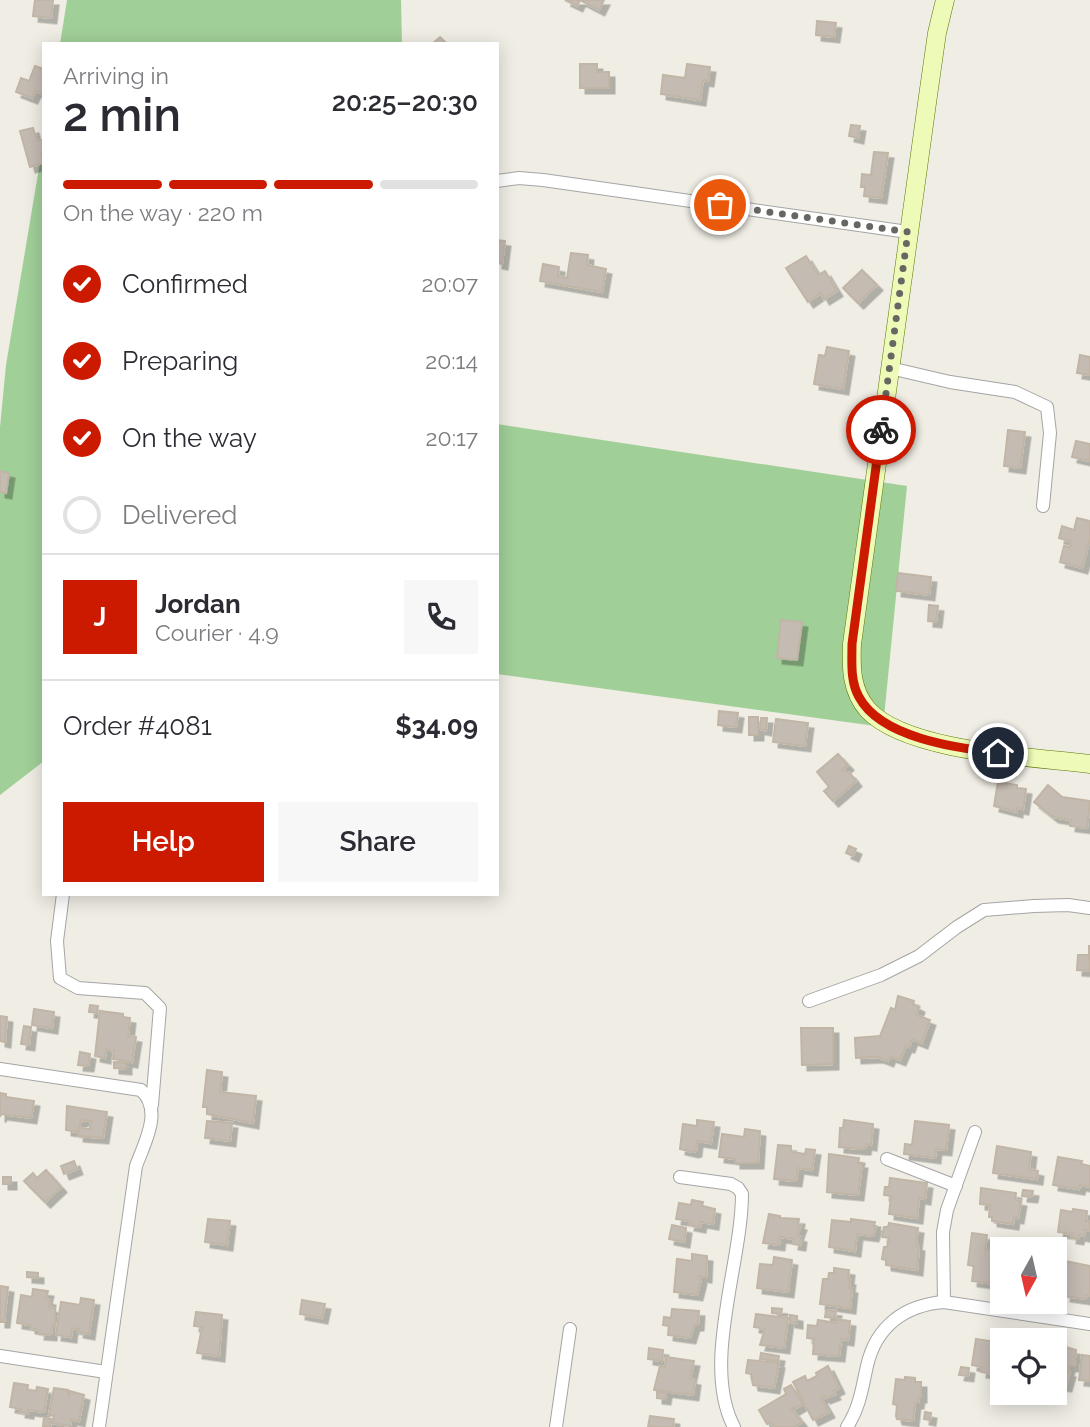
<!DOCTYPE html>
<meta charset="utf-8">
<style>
:root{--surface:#fff;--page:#f7f7f7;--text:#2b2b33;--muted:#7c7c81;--line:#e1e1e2;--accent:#cc1a00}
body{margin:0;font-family:Raleway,sans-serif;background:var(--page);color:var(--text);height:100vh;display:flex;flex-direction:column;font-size:26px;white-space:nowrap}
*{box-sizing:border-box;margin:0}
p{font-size:23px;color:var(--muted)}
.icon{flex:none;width:38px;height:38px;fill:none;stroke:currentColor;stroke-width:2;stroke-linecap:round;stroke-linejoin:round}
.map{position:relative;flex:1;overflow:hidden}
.sheet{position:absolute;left:42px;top:42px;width:457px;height:854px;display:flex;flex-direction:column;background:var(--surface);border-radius:0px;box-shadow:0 4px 18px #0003}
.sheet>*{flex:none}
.needle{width:46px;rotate:188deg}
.buttons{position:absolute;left:990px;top:1237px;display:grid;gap:14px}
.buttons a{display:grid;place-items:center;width:77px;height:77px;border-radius:0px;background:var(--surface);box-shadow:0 4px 18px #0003;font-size:35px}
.pin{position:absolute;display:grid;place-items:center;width:60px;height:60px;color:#fff;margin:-30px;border:4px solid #fff;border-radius:50%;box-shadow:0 2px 7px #0007}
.courier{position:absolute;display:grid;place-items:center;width:70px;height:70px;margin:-35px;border:5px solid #cc1a00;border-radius:50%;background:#fff;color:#222;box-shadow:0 2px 9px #0007}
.head em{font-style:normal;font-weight:600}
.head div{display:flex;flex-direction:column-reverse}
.head{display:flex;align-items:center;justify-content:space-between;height:119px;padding:0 21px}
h1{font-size:46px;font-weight:600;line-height:52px}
.bar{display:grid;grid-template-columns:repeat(4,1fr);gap:10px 7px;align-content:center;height:84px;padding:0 21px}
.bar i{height:9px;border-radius:5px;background:var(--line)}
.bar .current{background:var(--accent)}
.bar p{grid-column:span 4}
.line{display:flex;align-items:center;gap:18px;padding:0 21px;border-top:2px solid var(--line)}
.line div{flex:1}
.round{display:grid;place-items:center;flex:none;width:74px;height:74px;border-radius:0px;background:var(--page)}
ol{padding:0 21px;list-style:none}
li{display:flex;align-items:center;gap:21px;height:77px}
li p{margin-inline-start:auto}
li .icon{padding:7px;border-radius:50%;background:var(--accent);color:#fff;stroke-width:4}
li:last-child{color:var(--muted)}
li i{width:38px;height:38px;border:4px solid var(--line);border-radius:50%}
.primary-button{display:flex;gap:14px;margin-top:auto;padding:14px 21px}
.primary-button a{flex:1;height:80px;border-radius:0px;background:var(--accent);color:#fff;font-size:28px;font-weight:600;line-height:80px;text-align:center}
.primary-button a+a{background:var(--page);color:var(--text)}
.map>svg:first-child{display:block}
.forest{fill:#a1cf98}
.building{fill:#c4bcb3;stroke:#c1b5a6;stroke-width:2;filter:url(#shadow)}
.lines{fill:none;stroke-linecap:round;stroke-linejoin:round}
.street-casing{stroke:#a5a5a5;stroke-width:14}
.secondary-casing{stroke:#5b7604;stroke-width:19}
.street{stroke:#fff;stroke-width:12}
.secondary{stroke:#eefab7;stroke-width:18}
.done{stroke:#676663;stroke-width:7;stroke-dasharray:0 12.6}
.route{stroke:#cc1a00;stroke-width:9}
</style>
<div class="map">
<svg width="1090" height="1427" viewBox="0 0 1090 1427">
<defs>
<filter id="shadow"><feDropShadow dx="5.5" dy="5.5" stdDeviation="0" flood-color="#0004"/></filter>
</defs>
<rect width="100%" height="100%" fill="#efede4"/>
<g class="forest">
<polygon points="67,0 401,0 402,44 60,44"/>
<polygon points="44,138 44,761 0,795 0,427 6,365"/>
<polygon points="497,424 907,486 883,727 497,674"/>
</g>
<g class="building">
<polygon points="35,0 53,0 51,18 33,16"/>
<polygon points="565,0 604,0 599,10 580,0 577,6"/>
<polygon points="817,21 836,23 834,37 816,35"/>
<polygon points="440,37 447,44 432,44"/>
<polygon points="580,64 597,64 597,72 609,72 609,88 580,88"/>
<polygon points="687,64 710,67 708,81 703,80 700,100 661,94 663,75 685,78"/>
<polygon points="35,66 44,69 44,94 35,91 32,98 16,92 21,78 29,81"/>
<polygon points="851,125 860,126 858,138 849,136"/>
<polygon points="33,128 37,141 44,139 44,151 41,152 43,163 30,167 20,131"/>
<polygon points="874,152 888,153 881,198 864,196 865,187 861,187 862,174 871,175"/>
<polygon points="497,240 505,241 502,264 497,263"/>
<polygon points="571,253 588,255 587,265 606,269 602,292 540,281 543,264 559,267 558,276 567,278"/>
<polygon points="806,256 818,275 825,271 837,291 824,299 821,293 808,302 786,268"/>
<polygon points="862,270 877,285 858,303 843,288"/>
<polygon points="827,347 849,351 843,389 814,384 819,355 825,356"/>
<polygon points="1080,355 1090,357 1090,375 1077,373"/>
<polygon points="1008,430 1025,432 1020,468 1004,466"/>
<polygon points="1076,441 1090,444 1090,461 1072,457"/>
<polygon points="0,471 9,473 6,493 0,492"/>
<polygon points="1077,518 1090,521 1090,539 1082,568 1060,562 1064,546 1070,547 1072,542 1059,538 1062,526 1074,530"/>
<polygon points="898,573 931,577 929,595 896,591"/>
<polygon points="929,605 938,606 936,622 928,621"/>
<polygon points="781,620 802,622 797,660 777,658"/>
<polygon points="719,711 738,713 736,727 718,725"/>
<rect x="749" y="717" width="9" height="18"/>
<polygon points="761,718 767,718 766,730 760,729"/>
<polygon points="776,719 808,723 805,746 773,742"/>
<polygon points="838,754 848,765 842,770 850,773 856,781 833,801 824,791 829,787 817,772"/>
<polygon points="998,782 1017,785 1017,788 1026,789 1023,809 1017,808 1017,812 994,806"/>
<polygon points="1048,785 1062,797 1090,801 1087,828 1070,826 1071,820 1053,817 1034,802"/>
<polygon points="849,846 856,849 853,856 846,853"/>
<polygon points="1089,945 1090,971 1077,970 1078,955 1089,955"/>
<polygon points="898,996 914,1001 913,1004 919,1007 916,1015 930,1020 922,1043 912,1039 909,1047 906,1046 900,1060 890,1056 888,1061 878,1057 856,1058 855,1038 880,1036 891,1008 895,1010"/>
<polygon points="90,1005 98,1006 97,1013 89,1012"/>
<polygon points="34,1009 54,1012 52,1028 32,1025"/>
<polygon points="100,1011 123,1014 123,1017 130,1018 128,1036 136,1037 132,1062 113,1059 114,1051 106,1049 105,1058 95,1056"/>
<polygon points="0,1016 7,1017 5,1042 0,1041"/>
<polygon points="24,1026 31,1027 29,1045 21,1044"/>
<polygon points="801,1028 833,1028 833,1064 802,1065"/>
<polygon points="80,1052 90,1054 88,1066 78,1065"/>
<polygon points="114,1062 126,1063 126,1069 114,1068"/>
<polygon points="207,1070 222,1072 220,1092 256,1096 253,1123 207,1114 207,1107 203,1107"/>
<polygon points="0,1093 6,1094 6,1097 34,1101 31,1118 1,1114 0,1117"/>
<polygon points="67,1106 107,1112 103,1138 78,1136 79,1128 90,1129 91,1121 81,1120 78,1132 66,1130"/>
<polygon points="697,1120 714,1122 711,1143 697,1141 696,1151 693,1152 680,1149 683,1124 697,1126"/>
<polygon points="844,1120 873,1124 871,1145 866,1144 865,1149 861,1149 839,1147 840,1128 843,1128"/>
<polygon points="207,1121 232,1123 230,1141 205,1138"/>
<polygon points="915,1121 949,1125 946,1150 936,1149 935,1158 904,1154 905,1144 912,1145"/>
<polygon points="745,1129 760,1131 758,1163 735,1163 735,1159 719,1157 722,1134 744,1137"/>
<polygon points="778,1145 791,1146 791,1152 805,1154 806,1149 815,1150 812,1170 798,1168 796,1181 774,1179"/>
<polygon points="997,1146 1031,1152 1029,1169 1038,1171 1037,1179 993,1173"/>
<polygon points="829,1154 859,1158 858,1163 862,1163 858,1195 827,1192"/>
<polygon points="1058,1157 1082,1161 1081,1164 1090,1166 1090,1187 1080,1185 1079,1189 1053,1185"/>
<polygon points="74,1161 77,1169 64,1174 61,1166"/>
<polygon points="46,1170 61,1187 45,1202 24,1181 33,1173 37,1178"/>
<rect x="3" y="1177" width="8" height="7"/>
<polygon points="890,1178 927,1183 925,1199 919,1198 917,1218 889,1214 891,1196 884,1195 885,1187 889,1187"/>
<polygon points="981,1188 1016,1193 1015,1200 1021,1201 1018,1218 1014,1217 1013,1224 992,1221 992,1217 989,1217 990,1205 980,1204"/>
<polygon points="1023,1190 1033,1191 1032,1197 1022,1196"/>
<polygon points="692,1200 703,1202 702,1206 715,1209 713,1224 701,1222 700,1227 689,1225 690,1221 676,1219 679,1203 691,1205"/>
<polygon points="1073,1209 1087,1211 1086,1221 1090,1221 1090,1231 1085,1230 1084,1236 1079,1235 1078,1239 1071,1238 1072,1234 1058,1232 1061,1210 1072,1212"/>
<polygon points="769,1214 780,1216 780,1218 799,1219 798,1225 801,1225 797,1236 801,1237 800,1245 793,1244 794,1239 780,1237 779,1245 763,1243"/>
<polygon points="208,1219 230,1221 227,1245 205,1242"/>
<polygon points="851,1219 875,1222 874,1226 876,1226 873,1236 857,1234 855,1251 829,1247 832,1220 851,1222"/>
<polygon points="889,1223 918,1228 916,1245 919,1246 917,1270 886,1265 886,1260 882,1259 884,1247 887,1247 889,1238 882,1237 884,1227 888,1227"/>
<polygon points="672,1225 686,1228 684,1242 669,1239"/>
<polygon points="972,1233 987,1235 985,1250 1003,1252 1003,1285 972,1281 974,1266 968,1265"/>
<polygon points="692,1254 707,1256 706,1277 699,1276 701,1279 697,1295 674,1292 677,1259 692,1261"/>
<polygon points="774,1257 792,1260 788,1292 757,1288 760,1264 773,1265"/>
<polygon points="1060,1260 1090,1266 1090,1296 1086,1295 1085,1299 1065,1296 1066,1292 1055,1290 1055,1273 1058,1274"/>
<polygon points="834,1268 849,1270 848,1280 850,1280 849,1288 852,1288 850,1308 820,1304 823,1279 828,1279 829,1273 834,1273"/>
<polygon points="27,1272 38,1273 38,1278 27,1277"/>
<polygon points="0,1286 8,1287 4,1322 0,1322"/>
<polygon points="33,1289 48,1291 46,1299 50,1300 49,1307 55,1308 55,1326 52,1325 51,1335 39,1334 40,1330 30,1328 30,1325 17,1323 21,1295 32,1297"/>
<polygon points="81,1298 94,1300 89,1334 78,1332 79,1329 72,1328 71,1337 56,1335 61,1302 80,1305"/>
<polygon points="302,1300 325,1304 322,1318 300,1314"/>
<polygon points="772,1308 782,1309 781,1314 772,1313"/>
<polygon points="672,1309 699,1311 698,1325 694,1325 690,1338 668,1335 669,1326 663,1325 664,1317 671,1318"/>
<polygon points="826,1310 836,1311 835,1318 825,1317"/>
<polygon points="196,1312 222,1315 219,1356 197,1353 202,1327 194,1326"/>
<polygon points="756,1314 788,1318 784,1348 760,1345 765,1329 754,1327"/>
<polygon points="790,1315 797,1316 797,1323 790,1322"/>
<polygon points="836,1319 850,1321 848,1340 841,1339 839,1356 813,1354 814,1339 807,1338 808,1325 817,1326 818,1320 836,1323"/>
<polygon points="976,1339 1003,1343 1003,1368 996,1367 995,1374 981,1372 982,1367 972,1365"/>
<polygon points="1055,1344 1076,1350 1074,1366 1069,1366 1068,1372 1070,1372 1066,1386 1056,1385 1055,1388"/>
<polygon points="649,1348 663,1350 662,1361 648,1359"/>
<polygon points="761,1353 779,1356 778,1361 760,1359"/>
<polygon points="1082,1355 1090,1356 1090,1381 1079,1380"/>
<polygon points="666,1357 694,1361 690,1379 695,1380 693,1395 654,1390 660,1366 665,1367"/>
<polygon points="748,1360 779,1363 774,1388 753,1385 751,1374 746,1373"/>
<polygon points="828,1366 839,1388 833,1391 835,1394 825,1398 824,1396 821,1398 829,1412 813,1420 793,1382 805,1376 807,1381 817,1376 816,1373"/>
<polygon points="961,1367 969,1368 968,1376 959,1375"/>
<polygon points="905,1377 915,1378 915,1382 921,1382 921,1397 919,1397 918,1403 915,1403 913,1421 897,1419 896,1416 897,1405 893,1404 896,1379 905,1380"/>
<polygon points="14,1383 28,1385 27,1390 36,1391 37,1387 48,1389 44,1412 28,1410 28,1413 20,1412 21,1409 10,1407"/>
<polygon points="791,1385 803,1404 794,1409 793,1407 791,1408 802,1422 794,1427 775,1427 770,1422 767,1424 759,1410 786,1394 784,1389"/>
<polygon points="54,1388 68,1390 69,1397 70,1391 84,1395 79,1421 71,1419 70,1426 52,1423 54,1416 49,1415"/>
<polygon points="657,1392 666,1393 665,1399 657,1398"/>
<polygon points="925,1412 931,1413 930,1420 924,1419"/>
<polygon points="650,1416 674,1419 673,1427 648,1427"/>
<polygon points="44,1418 51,1419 50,1427 43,1426"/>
</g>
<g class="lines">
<g class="street-casing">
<g id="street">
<polyline points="497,181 519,178 543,180 908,232"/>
<polyline points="890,368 950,382 1015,392 1047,407 1050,433 1043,506"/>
<polyline points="63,894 57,941 60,978 78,988 145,993 160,1008 152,1105"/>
<polyline points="809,1001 881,975 919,956 957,927 984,910 1034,906 1068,905 1090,908"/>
<path d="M0,1069L141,1090C163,1110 145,1142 136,1166L99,1427"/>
<polyline points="887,1159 956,1186"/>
<path d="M680,1177L731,1184L738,1188L742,1194C742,1263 701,1365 734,1427"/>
<polyline points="944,1302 943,1232 947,1210 975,1132"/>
<polyline points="0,1356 106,1372"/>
<polyline points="556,1427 570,1329"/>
<path d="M847,1427C860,1407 862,1388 867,1366C876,1326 905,1305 944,1302L1090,1324"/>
</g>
</g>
<g class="secondary-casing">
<path id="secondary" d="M945,0L937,33L928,96L852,644C851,667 851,691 868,710C907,752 1034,757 1090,764"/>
</g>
<use href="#street" class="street"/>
<use href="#secondary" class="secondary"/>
</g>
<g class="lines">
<polyline class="done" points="720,205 908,232 881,430"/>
<path class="route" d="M881,430L852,644C852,662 850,681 859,697C881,738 957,748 998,753"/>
</g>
</svg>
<div class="buttons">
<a><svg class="needle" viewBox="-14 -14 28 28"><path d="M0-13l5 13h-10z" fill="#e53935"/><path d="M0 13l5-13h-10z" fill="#7c7c81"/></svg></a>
<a><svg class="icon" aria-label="locate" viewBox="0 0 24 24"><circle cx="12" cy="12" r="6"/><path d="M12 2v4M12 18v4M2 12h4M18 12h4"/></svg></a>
</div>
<div class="pin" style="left:720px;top:205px;background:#ea580c"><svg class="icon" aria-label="bag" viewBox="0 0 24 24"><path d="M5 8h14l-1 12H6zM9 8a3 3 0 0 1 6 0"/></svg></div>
<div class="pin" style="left:998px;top:753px;background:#1f2937"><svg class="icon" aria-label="home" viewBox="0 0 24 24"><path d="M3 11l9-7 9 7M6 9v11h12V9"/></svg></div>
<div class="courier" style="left:881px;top:430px"><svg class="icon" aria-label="bike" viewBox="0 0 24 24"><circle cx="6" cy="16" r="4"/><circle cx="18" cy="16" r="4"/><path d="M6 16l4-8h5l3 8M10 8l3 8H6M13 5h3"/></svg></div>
<section class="sheet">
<div class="head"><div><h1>2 min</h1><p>Arriving in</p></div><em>20:25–20:30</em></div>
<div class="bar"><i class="current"></i><i class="current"></i><i class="current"></i><i></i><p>On the way · 220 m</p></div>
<ol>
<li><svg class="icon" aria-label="check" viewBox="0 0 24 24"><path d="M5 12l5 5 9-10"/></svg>Confirmed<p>20:07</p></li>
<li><svg class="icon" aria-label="check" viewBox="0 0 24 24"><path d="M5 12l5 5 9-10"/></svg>Preparing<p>20:14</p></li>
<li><svg class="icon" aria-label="check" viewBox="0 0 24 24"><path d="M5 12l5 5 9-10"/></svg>On the way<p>20:17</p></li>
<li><i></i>Delivered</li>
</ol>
<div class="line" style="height:126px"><b class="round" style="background:var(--accent);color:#fff">J</b><div><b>Jordan</b><p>Courier · 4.9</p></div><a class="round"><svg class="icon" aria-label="phone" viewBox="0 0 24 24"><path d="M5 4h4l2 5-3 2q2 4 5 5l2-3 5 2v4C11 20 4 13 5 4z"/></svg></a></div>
<div class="line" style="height:91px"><div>Order #4081</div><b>$34.09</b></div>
<div class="primary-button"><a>Help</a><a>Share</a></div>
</section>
</div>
